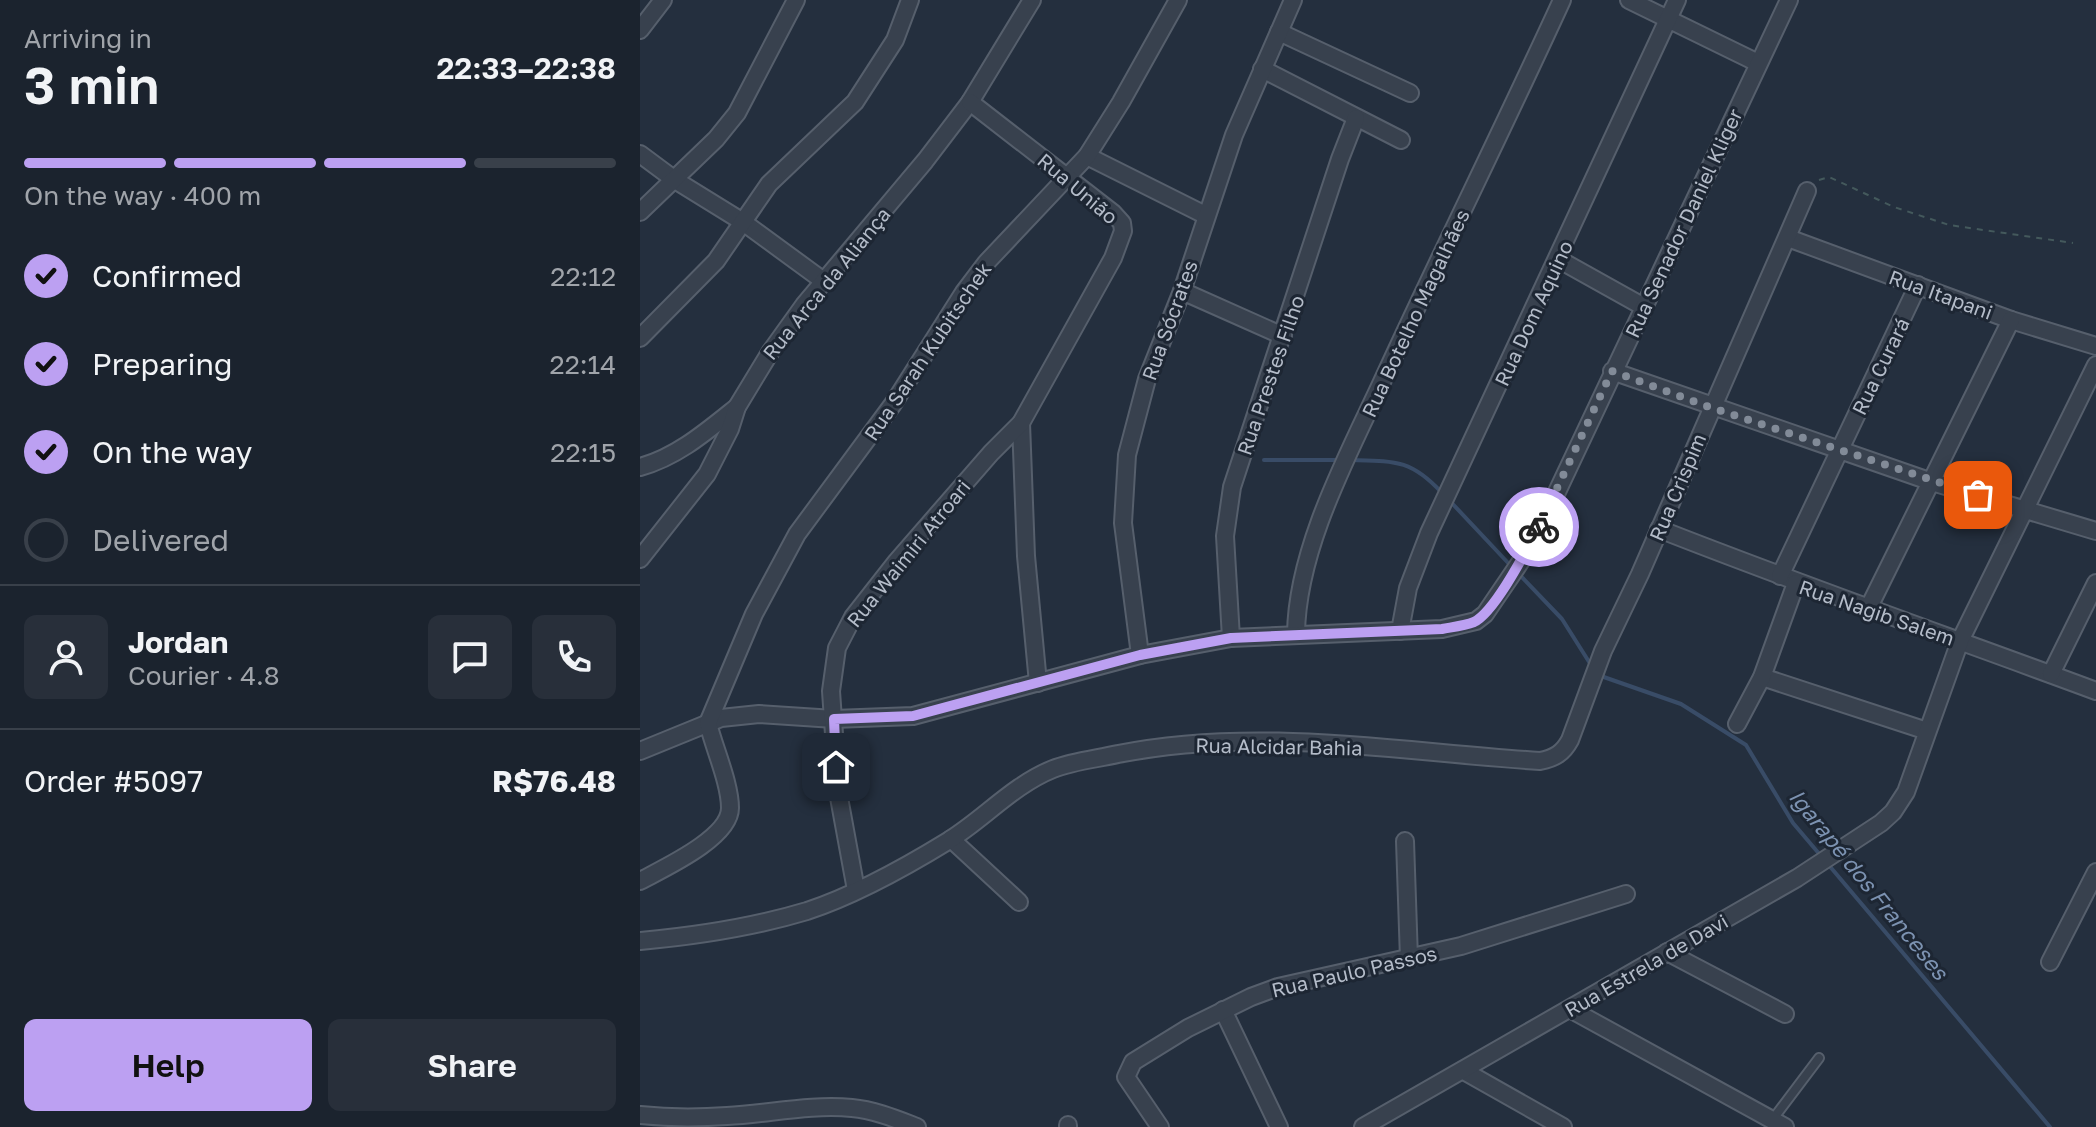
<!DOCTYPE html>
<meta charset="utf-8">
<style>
:root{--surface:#1b232e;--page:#282f3a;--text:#f1f3f6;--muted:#a0a4aa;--line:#39404a;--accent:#bca0f2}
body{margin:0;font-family:"Golos Text",sans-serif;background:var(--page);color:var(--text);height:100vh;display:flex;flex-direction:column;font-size:30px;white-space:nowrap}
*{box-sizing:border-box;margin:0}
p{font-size:26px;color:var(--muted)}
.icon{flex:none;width:44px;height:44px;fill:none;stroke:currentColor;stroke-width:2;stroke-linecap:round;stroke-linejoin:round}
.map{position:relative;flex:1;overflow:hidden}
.drawer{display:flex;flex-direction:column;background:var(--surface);width:640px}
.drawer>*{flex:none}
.pin{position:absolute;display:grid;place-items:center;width:68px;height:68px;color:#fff;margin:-34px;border-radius:16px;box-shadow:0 4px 12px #0006}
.courier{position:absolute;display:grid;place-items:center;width:80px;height:80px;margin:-40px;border:6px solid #bca0f2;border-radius:50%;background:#fff;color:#222;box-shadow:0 2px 10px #0007}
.overview em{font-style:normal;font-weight:600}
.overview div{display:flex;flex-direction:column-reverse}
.overview{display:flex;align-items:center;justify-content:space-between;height:136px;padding:0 24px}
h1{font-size:52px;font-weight:600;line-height:60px}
.bar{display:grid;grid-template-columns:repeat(4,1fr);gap:12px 8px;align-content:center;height:96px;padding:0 24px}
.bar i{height:10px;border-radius:6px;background:var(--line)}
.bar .selected{background:var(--accent)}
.bar p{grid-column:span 4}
.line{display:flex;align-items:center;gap:20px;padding:0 24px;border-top:2px solid var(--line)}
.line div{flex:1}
.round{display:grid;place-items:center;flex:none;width:84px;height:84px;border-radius:12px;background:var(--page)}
ol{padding:0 24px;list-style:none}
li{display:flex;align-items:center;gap:24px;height:88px}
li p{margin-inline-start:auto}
li .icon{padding:8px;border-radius:50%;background:var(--accent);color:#111;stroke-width:4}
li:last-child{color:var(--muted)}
li i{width:44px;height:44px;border:4px solid var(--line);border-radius:50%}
.primary-button{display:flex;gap:16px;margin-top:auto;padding:16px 24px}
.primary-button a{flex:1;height:92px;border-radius:12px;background:var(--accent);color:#111;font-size:32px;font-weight:600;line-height:92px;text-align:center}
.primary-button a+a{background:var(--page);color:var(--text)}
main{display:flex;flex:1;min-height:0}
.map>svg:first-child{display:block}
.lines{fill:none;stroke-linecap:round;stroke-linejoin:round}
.stream{stroke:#394c67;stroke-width:4}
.service-casing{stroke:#565f6c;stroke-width:12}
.minor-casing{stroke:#565f6c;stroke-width:20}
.path{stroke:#44595c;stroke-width:2;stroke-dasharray:6 6;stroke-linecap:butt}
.service{stroke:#38414e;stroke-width:8}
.minor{stroke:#38414e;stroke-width:16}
.done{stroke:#828b98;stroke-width:8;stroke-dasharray:0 14.4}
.route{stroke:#bca0f2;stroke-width:10}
.labels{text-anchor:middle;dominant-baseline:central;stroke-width:6;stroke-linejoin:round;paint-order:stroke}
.street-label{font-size:20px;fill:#b4bcc9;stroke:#1d2633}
.water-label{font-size:22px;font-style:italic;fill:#7c92b1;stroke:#1d2633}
</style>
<main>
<section class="drawer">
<div class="overview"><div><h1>3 min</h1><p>Arriving in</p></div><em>22:33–22:38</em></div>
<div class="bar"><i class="selected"></i><i class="selected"></i><i class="selected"></i><i></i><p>On the way · 400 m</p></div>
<ol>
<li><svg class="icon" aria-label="check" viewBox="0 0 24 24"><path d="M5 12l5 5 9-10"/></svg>Confirmed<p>22:12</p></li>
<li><svg class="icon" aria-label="check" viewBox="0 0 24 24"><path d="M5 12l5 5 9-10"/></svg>Preparing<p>22:14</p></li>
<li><svg class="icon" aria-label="check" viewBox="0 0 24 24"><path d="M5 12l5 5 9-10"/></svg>On the way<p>22:15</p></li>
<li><i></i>Delivered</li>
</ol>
<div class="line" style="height:144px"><a class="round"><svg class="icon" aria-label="person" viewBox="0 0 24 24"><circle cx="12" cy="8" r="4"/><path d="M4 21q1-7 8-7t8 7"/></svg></a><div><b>Jordan</b><p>Courier · 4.8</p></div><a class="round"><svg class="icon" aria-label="chat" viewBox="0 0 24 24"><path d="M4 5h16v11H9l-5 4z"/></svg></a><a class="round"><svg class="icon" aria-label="phone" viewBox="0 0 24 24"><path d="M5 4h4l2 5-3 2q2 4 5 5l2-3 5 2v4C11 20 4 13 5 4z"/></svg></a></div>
<div class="line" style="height:104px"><div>Order #5097</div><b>R$76.48</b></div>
<div class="primary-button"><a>Help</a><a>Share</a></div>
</section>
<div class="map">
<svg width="1456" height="1127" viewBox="0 0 1456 1127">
<rect width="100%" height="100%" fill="#242f3e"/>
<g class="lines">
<g class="stream">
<polyline points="624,460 701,460"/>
<path d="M710,460C754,461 771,459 802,493"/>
<polyline points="808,499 871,566"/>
<polyline points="877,572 922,619 951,665"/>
<polyline points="958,675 1041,704 1106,745 1153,823 1181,856"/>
<polyline points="1187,863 1410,1127"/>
</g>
<g class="service-casing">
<polyline id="service" points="1133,1119 1179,1058"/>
</g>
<g class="minor-casing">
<g id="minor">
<polyline points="989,0 1118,63"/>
<polyline points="0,30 23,0"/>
<polyline points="639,32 770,93"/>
<polyline points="622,69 761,140"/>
<polyline points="0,154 35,180 103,222 185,282"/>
<polyline points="447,156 565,215"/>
<polyline points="0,212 76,139 97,113 156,0"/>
<polyline points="1148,238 1371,320 1456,346"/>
<polyline points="918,259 1004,307"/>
<polyline points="542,291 643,336"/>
<polyline points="0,338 76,261 129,184 215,102 255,40 270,0"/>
<polyline points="972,371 1292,482 1456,531"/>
<polyline points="381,423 386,556 398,683"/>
<path d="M0,467C37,457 67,431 97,407"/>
<path d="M1019,529C1164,586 1310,637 1456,691"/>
<polyline points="0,559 67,474 90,429 97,407 131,351 164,305 285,161 330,102 392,0"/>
<polyline points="1140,576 1278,285"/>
<polyline points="1229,607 1371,320"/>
<polyline points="760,631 768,588 789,533 1037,0"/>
<path d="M656,634C657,550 706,459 741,384C800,255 863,129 922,0"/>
<polyline points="591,638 585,536 592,487 700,159 716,118"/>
<polyline points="500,655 483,523 487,455 507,379 542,291 594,135 653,0"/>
<polyline points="1411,674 1456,583"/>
<polyline points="1122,677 1287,731"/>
<polyline points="1097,724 1122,677 1156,583"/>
<polyline points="0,751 81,718 119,714 194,719 273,716 500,655 591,638 802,629 836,621 845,614 881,561 916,494 1149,0"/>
<polyline points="311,839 379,902"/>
<polyline points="765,841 769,959"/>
<path d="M0,881C24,868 90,838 90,808C90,783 74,748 68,723L114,614L157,534L253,404L324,292L346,263L447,156L481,102L538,0"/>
<polyline points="216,890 198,792 191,691 197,648 213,617 257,561 351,453 381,423 473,258 483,231 482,223 473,213 330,102"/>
<path d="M0,941C55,936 114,927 167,911C216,895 264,868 308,841C344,819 373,785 413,769C433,761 456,759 478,754C618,726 760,752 900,761C915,758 923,753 930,740L963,651L1000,574L1167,191"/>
<polyline points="1027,952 1145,1014"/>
<polyline points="1410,962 1456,872"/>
<polyline points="930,1009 1145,1127"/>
<polyline points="583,1010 639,1127"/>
<polyline points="824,1071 923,1127"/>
<path d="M0,1115C29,1118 58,1118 87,1116C128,1114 170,1104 212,1108C234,1110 256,1119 277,1127"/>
<polyline points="428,1125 428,1127"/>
<polyline points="520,1127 486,1077 493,1062 548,1028 611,997 638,987 821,946 986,894"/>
<polyline points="723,1127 1157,878 1241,823 1253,812 1266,792 1320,641 1456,365"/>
</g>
</g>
<polyline class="path" points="1179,180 1189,177 1254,207 1309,225 1433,243"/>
<use href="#service" class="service"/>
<use href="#minor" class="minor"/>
</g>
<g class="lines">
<polyline class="done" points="899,527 972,371 1072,408 1338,495"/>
<path class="route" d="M196,767L194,719L273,716L500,655L591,638L802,629C813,627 824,626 834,622C855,612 887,549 899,527"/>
</g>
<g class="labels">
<g class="street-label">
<text transform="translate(438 188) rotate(40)">Rua União</text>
<text transform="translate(1043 223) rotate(-65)">Rua Senador Daniel Kliger</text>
<text transform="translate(186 283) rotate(-51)">Rua Arca da Aliança</text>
<text transform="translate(1301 294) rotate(20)">Rua Itapani</text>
<text transform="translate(775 313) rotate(-65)">Rua Botelho Magalhães</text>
<text transform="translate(893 313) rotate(-65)">Rua Dom Aquino</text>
<text transform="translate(529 320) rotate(-70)">Rua Sócrates</text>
<text transform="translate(287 351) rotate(-56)">Rua Sarah Kubitschek</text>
<text transform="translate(1240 366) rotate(-64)">Rua Curará</text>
<text transform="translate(630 375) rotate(-71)">Rua Prestes Filho</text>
<text transform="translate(1037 487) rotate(-67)">Rua Crispim</text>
<text transform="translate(268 553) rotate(-51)">Rua Waimiri Atroari</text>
<text transform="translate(1237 612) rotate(19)">Rua Nagib Salem</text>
<text transform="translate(639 746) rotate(1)">Rua Alcidar Bahia</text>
<text transform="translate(1006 965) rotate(-30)">Rua Estrela de Davi</text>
<text transform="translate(714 971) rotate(-13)">Rua Paulo Passos</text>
</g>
<g class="water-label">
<text transform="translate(1229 884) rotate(51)">Igarapé dos Franceses</text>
</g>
</g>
</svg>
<div class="pin" style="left:1338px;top:495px;background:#ea580c"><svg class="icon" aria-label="bag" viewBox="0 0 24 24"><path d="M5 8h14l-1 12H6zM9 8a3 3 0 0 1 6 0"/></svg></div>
<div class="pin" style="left:196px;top:767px;background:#1f2937"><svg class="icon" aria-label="home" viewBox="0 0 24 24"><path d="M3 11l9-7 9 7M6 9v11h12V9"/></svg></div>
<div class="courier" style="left:899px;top:527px"><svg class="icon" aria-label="bike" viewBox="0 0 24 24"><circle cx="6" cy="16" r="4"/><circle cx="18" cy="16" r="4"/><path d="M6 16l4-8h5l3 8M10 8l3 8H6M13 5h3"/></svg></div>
</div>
</main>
